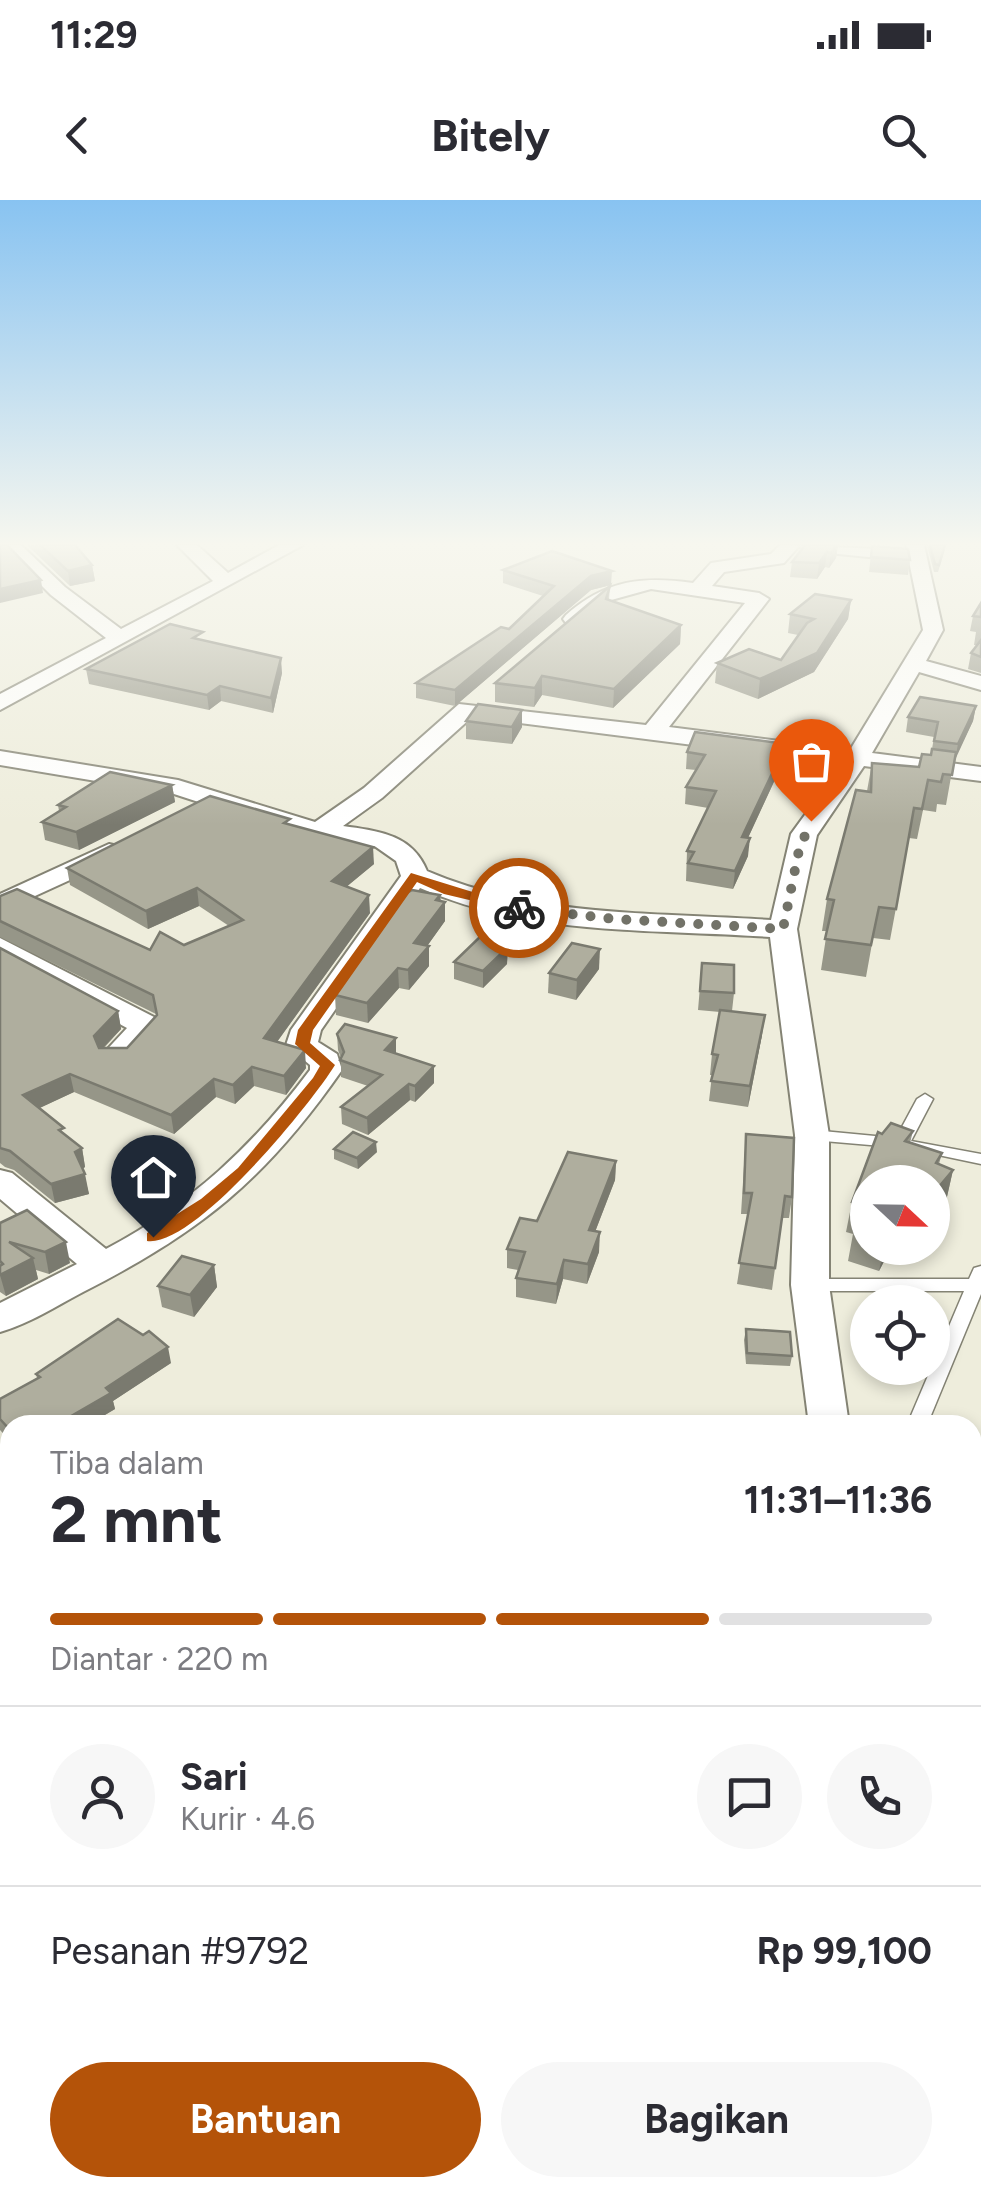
<!DOCTYPE html>
<html lang="id">
<meta charset="utf-8">
<style>
:root{--surface:#fff;--page:#f7f7f7;--text:#2b2b33;--muted:#7c7c81;--line:#e1e1e2;--accent:#b45309}
body{margin:0;font-family:Figtree,sans-serif;background:var(--page);color:var(--text);height:100vh;display:flex;flex-direction:column;font-size:38px;white-space:nowrap}
*{box-sizing:border-box;margin:0}
p{font-size:32px;color:var(--muted)}
.icon{flex:none;width:55px;height:55px;fill:none;stroke:currentColor;stroke-width:2;stroke-linecap:round;stroke-linejoin:round}
.map{position:relative;flex:1;overflow:hidden}
.panel{position:absolute;left:0px;top:1215px;width:982px;height:782px;display:flex;flex-direction:column;background:var(--surface);border-radius:30px 30px 0 0;box-shadow:0 5px 15px #0003}
.panel>*{flex:none}
.needle{width:65px;rotate:112deg}
.controls{position:absolute;left:850px;top:965px;display:grid;gap:20px}
.controls a{display:grid;place-items:center;width:100px;height:100px;border-radius:50%;background:var(--surface);box-shadow:0 5px 15px #0003;font-size:50px}
.pin{position:absolute;display:grid;place-items:center;width:85px;height:85px;color:#fff;margin:-102px -42px;border-radius:50% 50% 50% 0;rotate:-45deg;box-shadow:0 0 10px #0007}
.pin .icon{rotate:45deg}
.courier{position:absolute;display:grid;place-items:center;width:100px;height:100px;margin:-50px;border:8px solid #b45309;border-radius:50%;background:#fff;color:#222;box-shadow:0 2px 12px #0007}
.headline em{font-style:normal;font-weight:700}
.headline div{display:flex;flex-direction:column-reverse}
.headline{display:flex;align-items:center;justify-content:space-between;height:170px;padding:0 50px}
h1{font-size:65px;font-weight:700;line-height:75px}
.bar{display:grid;grid-template-columns:repeat(4,1fr);gap:15px 10px;align-content:center;height:120px;padding:0 50px}
.bar i{height:12px;border-radius:8px;background:var(--line)}
.bar .selected{background:var(--accent)}
.bar p{grid-column:span 4}
.line{display:flex;align-items:center;gap:25px;padding:0 50px;border-top:2px solid var(--line)}
.line div{flex:1}
.round{display:grid;place-items:center;flex:none;width:105px;height:105px;border-radius:52px;background:var(--page)}
.cta{display:flex;gap:20px;margin-top:auto;padding:20px 50px}
.cta a{flex:1;height:115px;border-radius:60px;background:var(--accent);color:#fff;font-size:40px;font-weight:700;line-height:115px;text-align:center}
.cta a+a{background:var(--page);color:var(--text)}
.status{display:flex;justify-content:space-between;align-items:center;height:70px;padding:0 50px;background:var(--surface);direction:ltr}
.status svg{height:28px;fill:currentColor}
header{display:flex;justify-content:space-between;align-items:center;height:130px;padding:0 50px;background:var(--surface);font-size:45px;font-weight:700}
.map>svg:first-child{display:block}
.lines{fill:none;stroke-linecap:round;stroke-linejoin:round}
.lane-casing{stroke:#848374;stroke-width:3}
.street-casing{stroke:#848374;stroke-width:4}
.secondary-casing{stroke:#848374;stroke-width:3}
.lane{fill:#fff;fill-rule:evenodd}
.street{fill:#fff;fill-rule:evenodd}
.secondary{fill:#fff;fill-rule:evenodd}
.wall{fill:#969688}
.shaded-wall{fill:#7a7a6f}
.building{fill:#afae9e;stroke:#7a7a6f;stroke-width:2.5}
.route{fill:#b45309}
.done{stroke:#727268;stroke-width:10;stroke-dasharray:0 18}
</style>
<div class="status"><b>11:29</b><svg viewBox="0 0 49 12"><path d="M0 12V9h3v3zM5 12V6h3v6zM10 12V3h3v9zM15 12V0h3v12zM26 1h20v11H26zM47 4h2v5h-2z"/></svg></div>
<header><svg class="icon" aria-label="back" viewBox="0 0 24 24"><path d="M15 5l-7 7 7 7"/></svg>Bitely<svg class="icon" aria-label="search" viewBox="0 0 24 24"><circle cx="10" cy="10" r="6"/><path d="M15 15l6 6"/></svg></header>
<div class="map">
<svg width="981" height="1996" viewBox="0 0 981 1996">
<rect width="100%" height="100%" fill="#eeeddc"/>
<g class="lines">
<g class="lane-casing">
<g id="lane">
<polygon points="925,894 933,899 911,941 981,954 981,964 905,948 812,940 804,935 812,930 896,938 917,899"/>
<polygon points="981,1066 981,1094 927,1225 907,1225 964,1091 810,1091 801,1085 810,1079 969,1079 974,1068"/>
</g>
</g>
<g class="street-casing">
<g id="street">
<polygon points="1,345 21,345 65,387 121,429 213,381 177,345 197,345 228,373 279,345 303,345 0,510 0,494 106,438 51,395"/>
<path d="M780,345L907,350L906,345H924L943,430L926,461L981,476V490L919,472L872,553L981,567V581L864,566L817,635L797,729L829,935V1085L849,1225H809L791,1085L795,935L770,737C652,729 530,736 420,688L321,830L318,842L337,854L342,870C266,979 201,1032 83,1092C56,1106 29,1124 0,1132V1103L77,1064L0,999V970L12,973L106,1049C191,1004 253,946 310,870V865L286,845L291,830L401,676L396,661L376,647L291,632L174,594L0,565V551L178,580L315,622L364,588L459,504L646,525L745,403L651,389L604,402L580,423H566L563,419L566,415C606,380 642,376 693,383L711,363L771,354ZM799,346L808,351L909,361L923,430L850,550L669,527L769,399L759,393L712,386L724,372L784,363ZM472,517L842,564L791,634L771,720C654,712 537,718 427,671C412,634 378,631 343,626L382,598Z"/>
<polygon points="109,644 118,646 122,652 118,658 0,712 0,694"/>
<polygon points="0,738 154,817 157,831 127,864 105,864 100,857 127,828 0,759"/>
<polygon points="972,1766 981,1769 981,1826 972,1823"/>
<polygon points="581,1988 641,1988 637,1996 577,1996"/>
</g>
</g>
<g class="secondary-casing">
<g id="secondary">
<polygon points="0,1813 10,1817 10,1905 0,1901"/>
<polygon points="46,1988 128,1988 132,1996 49,1996"/>
</g>
</g>
<use href="#lane" class="lane"/>
<use href="#street" class="street"/>
<use href="#secondary" class="secondary"/>
</g>
<g class="wall">
<polygon points="27,345 75,345 92,365 95,381 70,386"/>
<polygon points="805,345 838,345 836,358 829,368 825,367 817,379 790,377 792,362"/>
<polygon points="927,345 946,345 938,372 934,372"/>
<polygon points="872,346 910,360 908,375 869,372"/>
<polygon points="503,370 611,385 591,390 455,506 416,498 416,483 509,429 543,396 503,383"/>
<polygon points="610,386 609,400 681,425 680,444 613,508 542,495 534,507 495,502 495,483"/>
<polygon points="851,400 848,419 814,472 758,499 715,483 717,463 781,460 798,435 788,433 790,414"/>
<polygon points="981,403 981,473 968,469 971,453 977,445 974,445 976,432 970,431 973,416"/>
<polygon points="204,440 282,473 273,513 221,501 209,510 89,484 86,469"/>
<polygon points="976,506 973,521 954,560 946,605 937,604 936,612 923,610 917,639 909,638 890,740 873,738 866,777 821,770 827,731 822,731 827,699 867,591 872,563 919,567 931,555 934,537 906,532 908,517"/>
<polygon points="466,521 522,527 512,544 466,539"/>
<polygon points="786,544 784,560 748,638 748,656 733,689 686,681 687,651 708,608 685,604 686,587 696,570 686,569 687,552"/>
<polygon points="172,585 175,602 79,650 45,640 42,622 59,611 58,605"/>
<polygon points="290,625 374,664 347,686 370,713 277,842 306,868 286,895 254,886 235,904 216,897 174,934 74,892 39,908 65,935 82,948 85,967 82,969 89,994 55,1003 14,970 5,967 0,963 0,748 118,811 121,829 104,848 127,848 156,816 156,814 0,737 0,696 150,750 184,745 229,726 199,706 148,729 70,685 67,668"/>
<polygon points="440,695 445,721 427,746 429,766 409,790 399,788 368,823 336,815 335,795"/>
<polygon points="508,742 507,764 483,788 454,779 454,762"/>
<polygon points="702,763 734,793 732,811 762,835 748,907 709,901 712,875 710,875 712,854 720,812 698,810"/>
<polygon points="599,769 576,800 548,793 549,773"/>
<polygon points="337,834 434,866 434,883 415,902 410,900 368,935 342,924 341,907 368,886 341,877 341,858 338,850"/>
<polygon points="913,931 910,943 942,953 939,964 953,970 946,1001 932,1018 932,982 868,982 868,1048 891,1048 879,1071 848,1061 853,1034 846,1032 852,1002 882,934"/>
<polygon points="746,934 792,997 789,1018 782,1018 772,1090 737,1084 748,1014 741,1014"/>
<polygon points="334,949 377,952 358,969 334,959"/>
<polygon points="616,961 615,980 595,1032 599,1052 587,1084 563,1079 556,1104 516,1097 516,1078 518,1070 507,1068 507,1049 537,1021"/>
<polygon points="0,1023 70,1063 49,1074 36,1070 38,1079 6,1096 0,1092"/>
<polygon points="214,1065 217,1087 194,1117 162,1107 158,1086"/>
<polygon points="746,1129 792,1156 790,1166 746,1164 744,1140"/>
<polygon points="171,1163 113,1201 115,1209 88,1225 10,1225 10,1241 0,1230 0,1199 37,1178 36,1174"/>
<polygon points="10,1254 10,1279 6,1276 2,1259"/>
<polygon points="163,1988 242,1988 248,1996 168,1996"/>
<polygon points="282,1988 366,1988 357,1996 287,1996"/>
<polygon points="541,1988 557,1988 553,1995"/>
</g>
<g class="shaded-wall">
<polygon points="836,345 838,345 836,358 829,368 831,353"/>
<polygon points="827,352 825,367 817,379 819,363"/>
<polygon points="92,365 95,381 70,386 68,371"/>
<polygon points="612,371 611,385 591,390 455,506 455,490 591,376"/>
<polygon points="41,380 43,393 0,403 0,389"/>
<polygon points="851,400 848,419 814,472 758,499 760,479"/>
<polygon points="681,425 680,444 613,508 614,489"/>
<polygon points="281,458 282,473 273,513 271,498"/>
<polygon points="542,476 542,495 534,507 535,488"/>
<polygon points="220,486 221,501 209,510 207,495"/>
<polygon points="976,506 973,521 955,560 958,544"/>
<polygon points="522,510 522,527 512,544 512,527"/>
<polygon points="786,544 784,560 740,655 742,637"/>
<polygon points="172,585 175,602 79,650 76,632"/>
<polygon points="750,638 748,656 733,689 735,671"/>
<polygon points="373,647 374,664 333,698 332,681"/>
<polygon points="197,688 199,706 148,729 146,711"/>
<polygon points="369,695 370,713 266,857 264,838"/>
<polygon points="440,695 440,708 445,702 445,721 415,763 414,743"/>
<polygon points="508,742 507,764 483,788 483,771"/>
<polygon points="429,746 429,766 409,790 408,770"/>
<polygon points="600,749 599,769 576,800 577,780"/>
<polygon points="398,768 399,788 368,823 367,803"/>
<polygon points="118,811 121,829 97,854 94,836"/>
<polygon points="765,815 762,835 748,907 750,886"/>
<polygon points="396,838 396,855 385,850"/>
<polygon points="305,850 306,868 286,895 284,876"/>
<polygon points="434,866 434,883 415,902 415,886"/>
<polygon points="252,867 254,886 235,904 233,885"/>
<polygon points="70,874 74,892 27,914 23,895"/>
<polygon points="214,879 216,897 174,934 171,915"/>
<polygon points="409,884 410,900 368,935 367,918"/>
<polygon points="376,942 377,952 358,969 357,958"/>
<polygon points="82,948 85,967 79,971 75,952"/>
<polygon points="616,961 615,980 588,1050 589,1030"/>
<polygon points="953,970 946,1001 932,1018 932,995"/>
<polygon points="85,974 89,994 55,1003 51,984"/>
<polygon points="600,1032 599,1052 587,1084 588,1064"/>
<polygon points="66,1042 70,1063 49,1074 45,1052"/>
<polygon points="884,1048 891,1048 879,1071"/>
<polygon points="33,1058 38,1079 6,1096 0,1075"/>
<polygon points="564,1060 563,1079 556,1104 557,1084"/>
<polygon points="214,1065 217,1087 194,1117 190,1095"/>
<polygon points="168,1147 171,1163 113,1201 115,1209 88,1225 70,1225 68,1218 106,1188"/>
<polygon points="10,1737 10,1771 4,1775 0,1766 0,1744"/>
<polygon points="339,1988 366,1988 357,1996 330,1996"/>
</g>
<g class="building">
<polygon points="0,345 7,345 41,380 0,389"/>
<polygon points="40,345 75,345 92,365 68,371"/>
<polygon points="805,345 836,345 831,353 827,352 819,363 792,362"/>
<polygon points="930,345 945,345 939,365 935,364"/>
<polygon points="872,346 908,349 910,360 871,357"/>
<polygon points="552,351 612,371 591,376 455,490 416,483 501,427 509,429 554,386 503,370"/>
<polygon points="610,386 606,399 681,425 614,489 542,476 535,488 495,483"/>
<polygon points="815,394 851,400 817,453 760,479 717,463 749,449 781,460 807,423 814,419 790,414"/>
<polygon points="981,403 981,417 973,416"/>
<polygon points="170,424 203,432 193,438 281,458 271,498 220,486 207,495 86,469"/>
<polygon points="981,440 981,457 971,453"/>
<polygon points="920,497 976,506 958,544 934,541 938,522 908,517"/>
<polygon points="478,504 522,510 512,527 466,521"/>
<polygon points="695,532 786,544 742,637 750,638 735,671 688,663 694,652 687,651 716,591 686,587 705,555 687,552"/>
<polygon points="932,549 956,552 952,575 943,574 941,582 928,580 922,609 914,608 896,709 879,707 871,745 825,739 834,700 827,699 856,590 871,592 872,563 919,567 922,554 931,555"/>
<polygon points="110,572 172,585 76,632 42,622 66,607 58,605"/>
<polygon points="210,596 290,619 284,623 373,647 332,681 369,695 264,838 305,850 284,876 252,867 233,885 214,879 171,915 70,874 23,895 64,928 59,930 82,948 75,952 85,974 51,984 10,951 0,948 0,748 118,811 94,836 99,848 127,848 157,815 153,795 0,721 0,696 17,689 150,750 160,732 184,745 243,720 197,688 146,711 67,668"/>
<polygon points="412,690 440,695 436,700 445,702 414,743 429,746 408,770 398,768 367,803 335,795 407,693"/>
<polygon points="482,735 508,742 503,747 507,748 483,771 454,762"/>
<polygon points="572,743 600,749 577,780 549,773"/>
<polygon points="702,763 734,765 734,793 700,791"/>
<polygon points="720,810 765,815 750,886 711,881 718,855 712,854"/>
<polygon points="345,824 396,838 385,850 434,866 415,886 409,884 367,918 341,907 382,875 340,860 344,852 337,834"/>
<polygon points="891,923 913,931 905,941 942,953 936,963 953,970 932,995 932,982 868,982 868,1005 852,1002 878,932 882,934"/>
<polygon points="353,932 376,942 357,958 334,949"/>
<polygon points="746,934 794,938 792,997 785,996 775,1068 739,1063 752,993 744,993"/>
<polygon points="568,952 616,961 589,1030 600,1032 588,1064 564,1060 557,1084 516,1078 525,1052 507,1049 520,1018 537,1021"/>
<polygon points="868,1005 868,1034 854,1030"/>
<polygon points="27,1010 66,1042 45,1052 9,1042 33,1058 0,1075 0,1066 3,1064 0,1061 0,1023"/>
<polygon points="182,1056 214,1065 190,1095 158,1086"/>
<polygon points="118,1119 143,1135 149,1131 168,1147 106,1188 111,1193 68,1218 77,1225 10,1225 10,1230 0,1219 0,1199 40,1177 36,1174"/>
<polygon points="746,1129 790,1132 792,1156 747,1153"/>
<polygon points="10,1254 10,1267 2,1259"/>
<polygon points="10,1640 10,1736 0,1744 0,1647"/>
<polygon points="0,1934 10,1946 10,1988 42,1988 44,1990 38,1996 0,1996"/>
<polygon points="169,1988 242,1988 248,1996 174,1996"/>
<polygon points="292,1988 339,1988 330,1996 297,1996"/>
<polygon points="723,1988 755,1988 769,1996 719,1996"/>
</g>
<linearGradient id="sky" x2="0" y2="1"><stop stop-color="#88c3f1"/><stop offset="0.55" stop-color="#f7f7ef"/><stop offset="1" stop-color="#f7f7ef" stop-opacity="0"/></linearGradient>
<rect width="981" height="625" fill="url(#sky)"/>
<path class="route" d="M411,673L525,708L519,712L444,694L417,682L313,830L310,843L335,865C311,904 194,1048 147,1041V1033L201,999L238,968L313,878L320,866L295,844L298,830Z"/>
<g class="lines">
<polyline class="done" points="519,708 614,719 783,729 799,650 811,621"/>
</g>
</svg>
<div class="controls">
<a><svg class="needle" viewBox="-14 -14 28 28"><path d="M0-13l5 13h-10z" fill="#e53935"/><path d="M0 13l5-13h-10z" fill="#7c7c81"/></svg></a>
<a><svg class="icon" aria-label="locate" viewBox="0 0 24 24"><circle cx="12" cy="12" r="6"/><path d="M12 2v4M12 18v4M2 12h4M18 12h4"/></svg></a>
</div>
<div class="pin" style="left:811px;top:621px;background:#ea580c"><svg class="icon" aria-label="bag" viewBox="0 0 24 24"><path d="M5 8h14l-1 12H6zM9 8a3 3 0 0 1 6 0"/></svg></div>
<div class="pin" style="left:153px;top:1037px;background:#1f2937"><svg class="icon" aria-label="home" viewBox="0 0 24 24"><path d="M3 11l9-7 9 7M6 9v11h12V9"/></svg></div>
<div class="courier" style="left:519px;top:708px"><svg class="icon" aria-label="bike" viewBox="0 0 24 24"><circle cx="6" cy="16" r="4"/><circle cx="18" cy="16" r="4"/><path d="M6 16l4-8h5l3 8M10 8l3 8H6M13 5h3"/></svg></div>
<section class="panel">
<div class="headline"><div><h1>2 mnt</h1><p>Tiba dalam</p></div><em>11:31–11:36</em></div>
<div class="bar"><i class="selected"></i><i class="selected"></i><i class="selected"></i><i></i><p>Diantar · 220 m</p></div>
<div class="line" style="height:180px"><a class="round"><svg class="icon" aria-label="person" viewBox="0 0 24 24"><circle cx="12" cy="8" r="4"/><path d="M4 21q1-7 8-7t8 7"/></svg></a><div><b>Sari</b><p>Kurir · 4.6</p></div><a class="round"><svg class="icon" aria-label="chat" viewBox="0 0 24 24"><path d="M4 5h16v11H9l-5 4z"/></svg></a><a class="round"><svg class="icon" aria-label="phone" viewBox="0 0 24 24"><path d="M5 4h4l2 5-3 2q2 4 5 5l2-3 5 2v4C11 20 4 13 5 4z"/></svg></a></div>
<div class="line" style="height:130px"><div>Pesanan #9792</div><b>Rp 99,100</b></div>
<div class="cta"><a>Bantuan</a><a>Bagikan</a></div>
</section>
</div>
